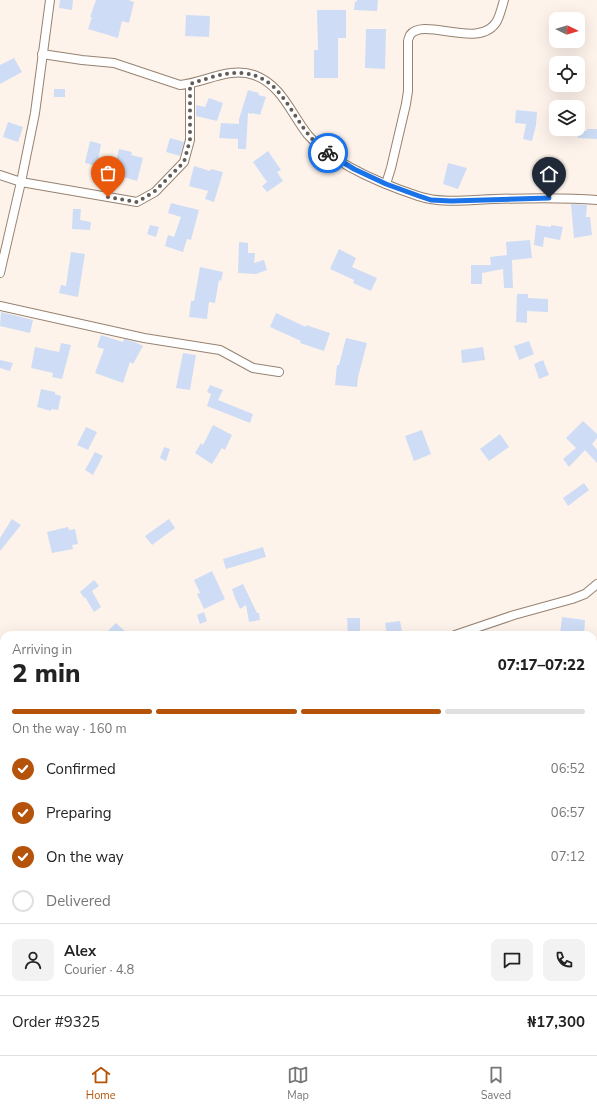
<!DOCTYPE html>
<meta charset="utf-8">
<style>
:root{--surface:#fff;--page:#f2f2f2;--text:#222;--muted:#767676;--line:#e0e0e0;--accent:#b45309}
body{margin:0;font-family:"Nunito Sans",sans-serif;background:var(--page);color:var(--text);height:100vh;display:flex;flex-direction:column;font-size:15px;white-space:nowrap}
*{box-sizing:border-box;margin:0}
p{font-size:13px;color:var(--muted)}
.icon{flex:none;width:22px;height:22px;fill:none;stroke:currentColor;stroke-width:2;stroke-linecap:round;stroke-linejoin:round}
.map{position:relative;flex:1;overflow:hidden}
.details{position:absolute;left:0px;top:631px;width:597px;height:424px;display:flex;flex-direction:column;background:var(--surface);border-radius:12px 12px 0 0;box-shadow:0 4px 16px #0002}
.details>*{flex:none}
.needle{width:26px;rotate:95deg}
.controls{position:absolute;left:549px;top:12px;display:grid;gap:8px}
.controls a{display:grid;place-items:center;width:36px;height:36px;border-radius:8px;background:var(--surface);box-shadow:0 4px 16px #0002;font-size:20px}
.pin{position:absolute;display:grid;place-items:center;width:34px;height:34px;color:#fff;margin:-41px -17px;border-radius:50% 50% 50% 0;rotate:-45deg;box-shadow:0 0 4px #0007}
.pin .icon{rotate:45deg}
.courier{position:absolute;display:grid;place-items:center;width:40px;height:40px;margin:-20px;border:3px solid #1a73e8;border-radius:50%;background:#fff;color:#222;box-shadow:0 1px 5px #0007}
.head em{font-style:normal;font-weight:800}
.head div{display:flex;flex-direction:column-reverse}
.head{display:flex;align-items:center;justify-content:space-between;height:68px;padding:0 12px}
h1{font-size:26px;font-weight:800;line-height:30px}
.bar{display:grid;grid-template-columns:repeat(4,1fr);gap:6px 4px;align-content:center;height:48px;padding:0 12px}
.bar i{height:5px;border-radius:3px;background:var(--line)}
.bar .on{background:var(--accent)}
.bar p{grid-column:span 4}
.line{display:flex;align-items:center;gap:10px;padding:0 12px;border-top:1px solid var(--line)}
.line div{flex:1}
.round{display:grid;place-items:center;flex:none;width:42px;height:42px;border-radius:8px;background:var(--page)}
ol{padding:0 12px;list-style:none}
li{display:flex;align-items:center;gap:12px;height:44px}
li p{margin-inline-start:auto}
li .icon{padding:4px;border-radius:50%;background:var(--accent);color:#fff;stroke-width:4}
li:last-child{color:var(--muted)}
li i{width:22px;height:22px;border:2px solid var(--line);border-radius:50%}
.menu{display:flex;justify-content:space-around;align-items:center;height:56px;border-top:1px solid var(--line);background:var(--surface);font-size:11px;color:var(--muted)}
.menu a{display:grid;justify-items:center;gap:2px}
.menu .on{color:var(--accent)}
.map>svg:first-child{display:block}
.building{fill:#ceddf5}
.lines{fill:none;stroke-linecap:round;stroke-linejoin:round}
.minor-casing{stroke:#978270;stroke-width:10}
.tertiary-casing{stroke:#978270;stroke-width:12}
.minor{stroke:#fff;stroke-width:8}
.tertiary{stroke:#fff;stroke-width:10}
.done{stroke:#645c56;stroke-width:4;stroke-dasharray:0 7.2}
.route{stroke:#1a73e8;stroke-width:5}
</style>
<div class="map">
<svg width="597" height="1055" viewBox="0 0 597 1055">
<rect width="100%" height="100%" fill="#fdf3eb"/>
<g class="building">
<polygon points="60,0 73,0 72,10 59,8"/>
<polygon points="96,0 128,0 134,2 129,23 122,21 118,38 88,29 92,17 90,17"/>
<polygon points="357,0 378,0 377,11 354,10 355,1 357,2"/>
<polygon points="317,10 346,10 346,38 338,38 338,78 314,78 314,50 318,50"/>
<polygon points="186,15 210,16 209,37 185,36"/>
<polygon points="366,29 386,29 385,69 365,68"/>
<polygon points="14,58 22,72 0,84 0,65"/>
<rect x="54" y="89" width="11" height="8"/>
<polygon points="248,90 259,93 258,95 266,97 260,115 252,113 252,114 248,113 246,149 238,149 238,139 219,138 221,123 239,124 239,119"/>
<polygon points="209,98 223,103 217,121 196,116 196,105 205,107"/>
<polygon points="516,110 537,112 536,125 532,141 523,139 526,124 515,123"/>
<polygon points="8,122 23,127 18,142 3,137"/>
<polygon points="587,129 597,129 597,139 578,138 578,131 587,131"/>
<polygon points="170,138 184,142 180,156 166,152"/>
<polygon points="90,141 101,144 97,166 85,163"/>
<polygon points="119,149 132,152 131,155 143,158 137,181 113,174"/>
<polygon points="268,151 281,170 277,172 283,181 267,192 262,186 267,182 253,162"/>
<polygon points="448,163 467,168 458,189 443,184"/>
<polygon points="194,166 210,171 211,169 223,172 214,202 205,199 208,191 189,186"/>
<polygon points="171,203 199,210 191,240 187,239 183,252 165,246 168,235 174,237 181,217 168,213"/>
<polygon points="571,204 587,205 586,217 590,217 592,235 574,238"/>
<polygon points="73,209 81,209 80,220 91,222 90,230 72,229"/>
<polygon points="150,225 159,227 156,237 147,234"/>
<polygon points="536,225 551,227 551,225 563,227 560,240 544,237 543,247 534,245"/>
<polygon points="530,240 532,258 512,260 513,288 504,288 503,269 482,273 482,284 471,284 471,265 491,265 490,257 507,255 506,242"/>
<polygon points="239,242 248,243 248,253 255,253 254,263 264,260 267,270 256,274 238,273"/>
<polygon points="339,249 356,258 352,267 377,278 371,291 353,283 354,280 330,269"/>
<polygon points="71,252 85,254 78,297 59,293 61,285 66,286"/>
<polygon points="200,267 223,272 221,281 219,280 215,303 209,302 207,319 189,317 191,301 194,301"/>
<polygon points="517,294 528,294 528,298 548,299 548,312 527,311 527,323 516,322"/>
<polygon points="1,312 33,320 30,333 0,326"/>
<polygon points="276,313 306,327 306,325 330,333 324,351 300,343 301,341 270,327"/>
<polygon points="101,335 123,342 124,339 135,342 143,346 133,364 130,362 123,383 95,373 104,349 97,347"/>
<polygon points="346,338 367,343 358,377 357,387 335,385 337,365 339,365"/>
<polygon points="529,341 534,354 519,360 514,346"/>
<polygon points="61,343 71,345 62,379 52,377 53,373 31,368 35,347 59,352"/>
<polygon points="483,347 485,360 462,363 461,350"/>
<polygon points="183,353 196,355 190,390 176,388"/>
<polygon points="0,360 13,363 10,371 0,368"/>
<polygon points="543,360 549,375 539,379 534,364"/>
<polygon points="210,385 223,390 218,400 253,414 250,423 207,406 211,394 207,392"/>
<polygon points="41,389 55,392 55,394 61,396 58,410 51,409 51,411 37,407"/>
<polygon points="583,421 597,434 597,438 592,444 597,450 597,463 585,450 569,467 563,459 576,448 566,438"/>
<polygon points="213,425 232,435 225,450 222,448 212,464 195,453 201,443 203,445"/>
<polygon points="86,427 97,432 88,450 77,445"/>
<polygon points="422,430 431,454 414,461 405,436"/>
<polygon points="500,434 509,447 489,461 480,449"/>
<polygon points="164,447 170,449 166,461 160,458"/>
<polygon points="95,452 103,456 93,475 85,470"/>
<polygon points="584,483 589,490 568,506 563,498"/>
<polygon points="12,519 21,525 0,551 0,538"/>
<polygon points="169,519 175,528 152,545 145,536"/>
<polygon points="68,527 69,530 75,529 78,544 72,545 73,549 52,553 47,532"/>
<polygon points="263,547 266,557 226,569 223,559"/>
<polygon points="212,571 225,599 204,609 197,594 200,593 194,580"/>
<polygon points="94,580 99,586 92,591 101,607 94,612 85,597 84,598 80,592"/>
<polygon points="243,584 257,613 259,613 260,620 249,622 246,605 240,609 235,598 232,589"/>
<polygon points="204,612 207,621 200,624 197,615"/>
<polygon points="562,617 585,620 584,635 560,635"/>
<polygon points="347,618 360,618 360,634 348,635"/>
<polygon points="400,621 402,632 387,634 385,623"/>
<polygon points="116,623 129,635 104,635"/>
</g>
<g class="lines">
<g class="minor-casing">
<g id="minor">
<path d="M42,54L82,60L114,63L180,85C204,83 230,66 254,75C282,85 291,114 308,135C333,164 382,184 418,196C442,204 469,200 494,199C528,198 563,197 597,200"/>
<polyline points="547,162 549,197"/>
<polyline points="0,175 21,182 137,202 155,192 184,162 190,140 190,84"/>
<path d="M386,184L391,168L406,104L408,91V41C408,40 410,35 410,35C424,16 480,51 497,21C500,15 502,7 504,0"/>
<polyline points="0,273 21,182 35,113 50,0"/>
<polyline points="0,306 144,338 220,350 253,368 279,372"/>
<polyline points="455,635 514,615 572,599 585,594 597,584"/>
<polyline points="0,814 4,813"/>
<polyline points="593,816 597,816"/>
</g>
</g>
<g class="tertiary-casing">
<g id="tertiary">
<polyline points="0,820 4,825"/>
<polyline points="195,1051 198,1055"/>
</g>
</g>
<use href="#minor" class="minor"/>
<use href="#tertiary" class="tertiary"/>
</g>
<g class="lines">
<path class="done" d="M108,197L137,202L154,192L184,162L190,140V84C206,79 224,72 241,73C278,75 288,109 308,134C313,141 321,147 328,153"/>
<polyline class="route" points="328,153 354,169 386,184 419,196 431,200 451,201 549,198"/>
</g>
</svg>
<div class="controls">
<a><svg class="needle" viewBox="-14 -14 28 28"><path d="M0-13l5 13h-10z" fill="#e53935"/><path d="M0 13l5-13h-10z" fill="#767676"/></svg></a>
<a><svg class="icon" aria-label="locate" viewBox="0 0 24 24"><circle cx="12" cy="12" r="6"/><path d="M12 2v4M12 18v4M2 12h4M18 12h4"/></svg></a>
<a><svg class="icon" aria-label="layers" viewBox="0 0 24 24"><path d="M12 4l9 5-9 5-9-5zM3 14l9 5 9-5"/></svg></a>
</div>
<div class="pin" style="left:108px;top:197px;background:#ea580c"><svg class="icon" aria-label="bag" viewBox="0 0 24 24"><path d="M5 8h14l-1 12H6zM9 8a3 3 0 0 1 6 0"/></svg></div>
<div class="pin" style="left:549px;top:198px;background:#1f2937"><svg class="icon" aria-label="home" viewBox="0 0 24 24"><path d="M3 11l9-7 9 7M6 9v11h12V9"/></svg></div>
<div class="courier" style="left:328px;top:153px"><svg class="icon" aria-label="bike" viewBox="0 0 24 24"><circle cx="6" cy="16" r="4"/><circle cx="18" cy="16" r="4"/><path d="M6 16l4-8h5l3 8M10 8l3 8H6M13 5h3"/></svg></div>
<section class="details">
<div class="head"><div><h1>2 min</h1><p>Arriving in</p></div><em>07:17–07:22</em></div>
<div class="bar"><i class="on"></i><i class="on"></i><i class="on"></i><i></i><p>On the way · 160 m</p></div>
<ol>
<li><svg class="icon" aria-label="check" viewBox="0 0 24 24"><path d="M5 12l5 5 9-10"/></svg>Confirmed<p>06:52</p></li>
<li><svg class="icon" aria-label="check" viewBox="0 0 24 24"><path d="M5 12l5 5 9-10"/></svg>Preparing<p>06:57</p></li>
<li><svg class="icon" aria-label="check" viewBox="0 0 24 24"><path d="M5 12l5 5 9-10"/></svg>On the way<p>07:12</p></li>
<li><i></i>Delivered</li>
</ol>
<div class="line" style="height:72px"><a class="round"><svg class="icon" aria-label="person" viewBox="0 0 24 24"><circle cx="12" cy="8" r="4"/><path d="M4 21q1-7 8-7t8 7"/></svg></a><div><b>Alex</b><p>Courier · 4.8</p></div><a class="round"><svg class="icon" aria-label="chat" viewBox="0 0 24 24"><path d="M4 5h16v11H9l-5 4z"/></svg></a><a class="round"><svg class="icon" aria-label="phone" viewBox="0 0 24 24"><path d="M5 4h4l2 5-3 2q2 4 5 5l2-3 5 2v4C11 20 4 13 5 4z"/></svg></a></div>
<div class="line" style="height:52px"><div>Order #9325</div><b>₦17,300</b></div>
</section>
</div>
<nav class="menu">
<a class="on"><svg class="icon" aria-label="home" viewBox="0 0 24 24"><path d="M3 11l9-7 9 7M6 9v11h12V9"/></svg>Home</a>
<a><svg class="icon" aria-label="map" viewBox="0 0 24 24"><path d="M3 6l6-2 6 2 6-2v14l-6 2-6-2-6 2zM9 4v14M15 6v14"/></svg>Map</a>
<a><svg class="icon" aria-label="saved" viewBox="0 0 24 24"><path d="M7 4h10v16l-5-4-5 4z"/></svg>Saved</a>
</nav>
